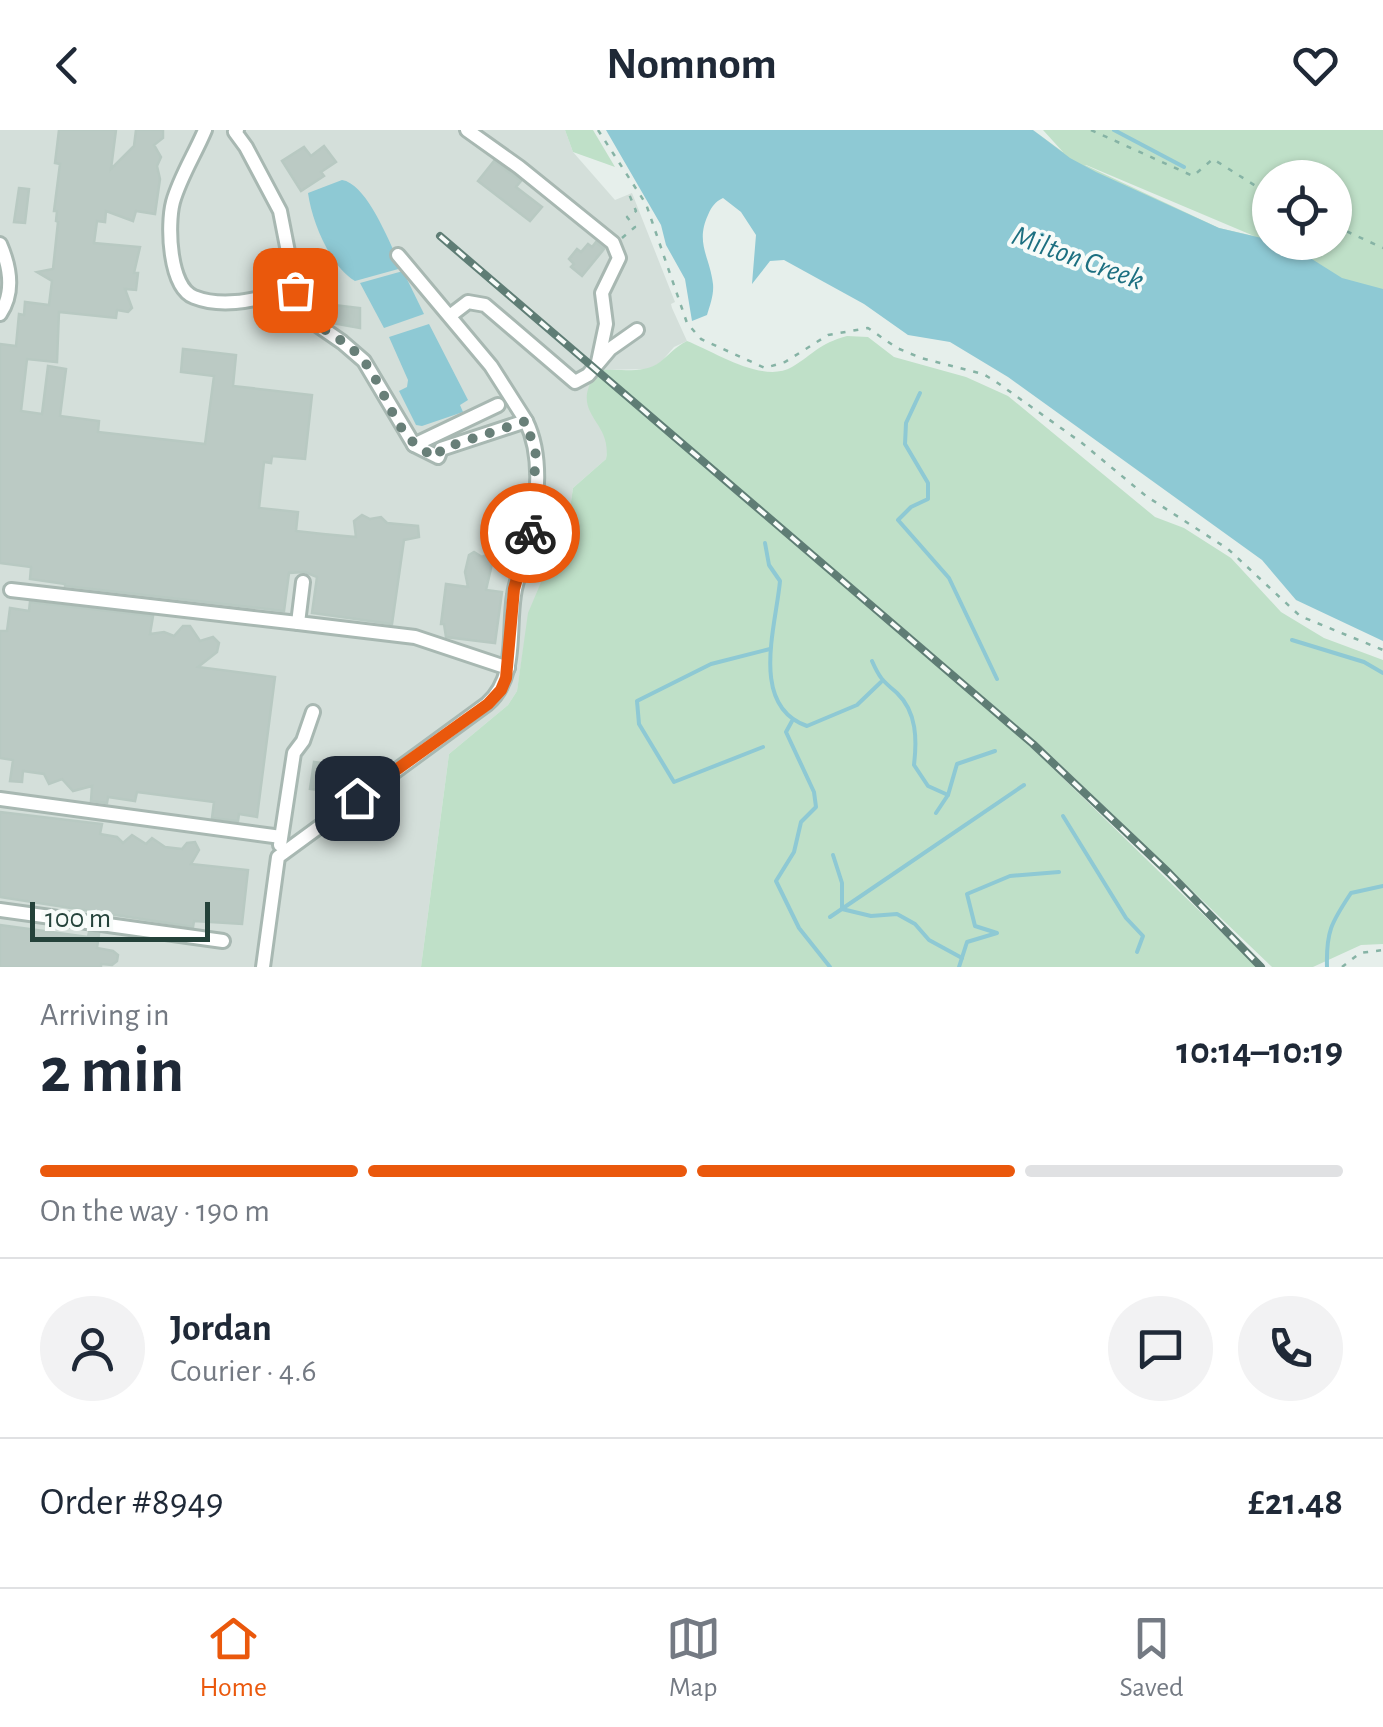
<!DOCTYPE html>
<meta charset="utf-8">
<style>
:root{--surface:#fff;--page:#f2f2f3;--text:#1f2937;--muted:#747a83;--line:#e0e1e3;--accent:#ea580c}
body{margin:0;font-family:"Alegreya Sans",sans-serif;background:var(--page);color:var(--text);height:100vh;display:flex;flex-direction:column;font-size:38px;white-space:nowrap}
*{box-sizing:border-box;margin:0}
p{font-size:32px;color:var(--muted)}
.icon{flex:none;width:55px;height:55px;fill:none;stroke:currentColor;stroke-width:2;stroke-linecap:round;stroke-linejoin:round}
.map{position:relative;height:837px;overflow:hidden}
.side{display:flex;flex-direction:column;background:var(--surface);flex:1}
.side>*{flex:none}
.fabs{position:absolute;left:1252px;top:30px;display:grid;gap:20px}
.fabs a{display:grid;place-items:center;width:100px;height:100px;border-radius:50%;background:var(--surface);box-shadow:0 2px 8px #0004;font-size:50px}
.scale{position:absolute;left:30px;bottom:25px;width:180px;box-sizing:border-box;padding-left:10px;border:5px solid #24423a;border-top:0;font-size:28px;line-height:35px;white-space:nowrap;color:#24423a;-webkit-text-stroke:8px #f7fbf9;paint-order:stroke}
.pin{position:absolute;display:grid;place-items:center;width:85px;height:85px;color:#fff;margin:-42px;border-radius:20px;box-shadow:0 5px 15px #0006}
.courier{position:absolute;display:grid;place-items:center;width:100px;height:100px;margin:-50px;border:8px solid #ea580c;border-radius:50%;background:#fff;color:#222;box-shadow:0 2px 12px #0007}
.headline em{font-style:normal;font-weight:700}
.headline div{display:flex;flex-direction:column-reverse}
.headline{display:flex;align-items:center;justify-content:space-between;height:170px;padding:0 40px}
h1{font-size:65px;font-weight:700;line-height:75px}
.bar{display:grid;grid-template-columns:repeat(4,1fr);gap:15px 10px;align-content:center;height:120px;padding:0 40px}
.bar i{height:12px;border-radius:8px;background:var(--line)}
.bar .active{background:var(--accent)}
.bar p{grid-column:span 4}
.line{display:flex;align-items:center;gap:25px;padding:0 40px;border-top:2px solid var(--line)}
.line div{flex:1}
.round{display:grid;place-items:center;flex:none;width:105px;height:105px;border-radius:52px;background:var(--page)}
header{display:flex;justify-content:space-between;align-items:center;height:130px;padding:0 40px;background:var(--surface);font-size:45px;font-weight:700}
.menu{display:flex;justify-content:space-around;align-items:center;height:140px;border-top:2px solid var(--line);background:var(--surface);font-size:28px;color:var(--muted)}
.menu a{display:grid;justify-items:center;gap:5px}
.menu .active{color:var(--accent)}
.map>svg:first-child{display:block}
.built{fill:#d4dfda}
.green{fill:#bfe0c8;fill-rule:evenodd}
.water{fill:#8ec9d4}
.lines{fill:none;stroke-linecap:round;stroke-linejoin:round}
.stream{stroke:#8ec9d4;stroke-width:4}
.building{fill:#bbcac4;stroke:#b8c9c2;stroke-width:2.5}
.minor-casing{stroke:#a8b8b2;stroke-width:18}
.path{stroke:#86b3a5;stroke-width:2.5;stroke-dasharray:5 8;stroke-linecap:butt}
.minor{stroke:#fff;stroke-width:12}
.rail-casing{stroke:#5f7d75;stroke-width:8}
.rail{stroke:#f7fbf9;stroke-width:4;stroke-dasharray:11;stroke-linecap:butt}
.done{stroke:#687f78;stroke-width:10;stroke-dasharray:0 18}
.route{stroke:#ea580c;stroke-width:12}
.labels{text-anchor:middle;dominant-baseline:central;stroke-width:8;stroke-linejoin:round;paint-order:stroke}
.water-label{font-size:30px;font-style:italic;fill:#1c6f80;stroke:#f7fbf9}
</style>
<header><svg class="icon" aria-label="back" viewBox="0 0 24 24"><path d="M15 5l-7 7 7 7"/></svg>Nomnom<svg class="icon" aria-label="heart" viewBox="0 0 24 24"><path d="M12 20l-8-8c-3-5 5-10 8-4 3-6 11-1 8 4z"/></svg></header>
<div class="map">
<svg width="1383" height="837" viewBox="0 0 1383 837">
<rect width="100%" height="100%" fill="#e6efeb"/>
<polygon class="built" points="0,0 565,0 573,22 615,70 632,63 675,172 671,174 672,178 687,211 674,217 661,232 649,239 601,240 595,243 600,296 608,314 606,329 573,358 569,386 529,483 517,561 508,575 449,624 421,837 0,837"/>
<g class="green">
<polygon points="565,0 593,0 615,37 573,22"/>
<path d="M1033,0L1063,22L1043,0H1383V263L1317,231ZM1085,35H1086L1254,106L1219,98ZM1270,48H1335V112H1270Z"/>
<path d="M847,206L868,207L894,227L966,247L1008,266L1155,387L1184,398L1231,428L1281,482L1324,508L1383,530V814L1361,815L1313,837H1272L1043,618L601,240C619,239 645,244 660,232C670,224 675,217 687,211C715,222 763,254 792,237C815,223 818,214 847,206Z"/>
<path d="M596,243L1029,615L1257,837H421L449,624L508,575L517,561L528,483L569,386L573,358L606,329C613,290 568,285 596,243Z"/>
</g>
<g class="water">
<path d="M606,0H1033L1070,28L1096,42L1219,98L1270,110L1307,126L1342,148L1383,159V511L1296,470L1262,430L1008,247L950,212L908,205L864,174L784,130L770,131L752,154L756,105L741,82L723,68C715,72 712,76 708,85C695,113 710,127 713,154C714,165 710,175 707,185L692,191L685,149L666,115L661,95Z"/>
<path d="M342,50C368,54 390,115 402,138L355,151C330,136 312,92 308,63Z"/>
<polygon points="403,141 424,184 384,198 360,153"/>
<polygon points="429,194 468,270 460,275 463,282 422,296 416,295 399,261 407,257 408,250 389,207"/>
</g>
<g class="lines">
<g class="stream">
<polyline points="1114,0 1184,37"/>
<polyline points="920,263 906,293 905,314 928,353 928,369 911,377 898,390 949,448 997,549"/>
<path d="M765,413L769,435L780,451C776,496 749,576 807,596L857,575L881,552"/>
<polyline points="1292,510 1364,532 1383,543"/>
<path d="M872,531C880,549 883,551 897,563C917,582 917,610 914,635L928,656L948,665"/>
<polyline points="792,591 786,602 814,662 816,677 801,692 794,722 776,751 799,798 830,837"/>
<polyline points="763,617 674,652 639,594 637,571 711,534 770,519"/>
<polyline points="936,683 948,665 957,634 995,621"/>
<polyline points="1063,686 1126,788 1143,806 1137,822"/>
<polyline points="833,725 842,753 842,779 871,786 897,784 915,794 929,810 962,828"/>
<polyline points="830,787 1024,655"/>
<polyline points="959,837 967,812 997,803 975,796 967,764 1010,746 1059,742"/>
<path d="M1327,837C1326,802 1331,793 1351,763L1383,756"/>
</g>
</g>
<g class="building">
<polygon points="59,0 116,0 111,39 134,16 136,0 163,0 163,8 154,15 161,27 157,36 160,49 155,84 136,81 133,91 106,81 105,92 97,91 94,113 140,117 134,143 138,143 136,160 125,159 132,178 128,182 117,180 116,188 59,182 57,232 27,229 21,281 42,284 48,236 66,239 60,286 99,291 98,302 205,314 214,246 181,242 183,219 236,225 233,256 312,265 305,329 272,326 271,333 264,332 259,378 298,382 296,401 323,404 356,407 354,391 362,385 370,389 381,387 387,393 418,396 419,407 404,410 392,494 312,483 317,447 305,442 289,443 284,481 65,456 65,454 30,449 31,437 0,433 0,214 16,216 19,184 24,185 25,172 49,175 52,151 37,142 53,139 58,92 56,91 57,81 54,81 60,34 55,33"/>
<polygon points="324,16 336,32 321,42 324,46 301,61 282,31 304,17 311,26"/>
<polygon points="494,31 521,51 516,57 542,77 530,91 478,51"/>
<polygon points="19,58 29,59 25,93 14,92"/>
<polygon points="596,112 604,119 582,146 571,137 574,134 569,129 577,119 581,122 588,114 592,117"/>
<polygon points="334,175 360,178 360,198 332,193"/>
<polygon points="495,421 486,460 502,462 495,513 446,507 444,494 441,494 446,454 468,457 465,442 469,425 474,422 482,427"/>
<polygon points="30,472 153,486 150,504 164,502 174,506 183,496 190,496 200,511 213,507 219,513 217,522 198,537 275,547 257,687 239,684 238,691 212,688 214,672 137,662 135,671 108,667 107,673 91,671 92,656 73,661 62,649 49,654 44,644 23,641 22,652 10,651 13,630 0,628 0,501 7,501 10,478 29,481"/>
<polygon points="314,632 332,634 328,661 310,659"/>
<polygon points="0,682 102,694 100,704 117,707 123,713 132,705 146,714 152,708 165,717 182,719 187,713 195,712 199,720 191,734 248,740 242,794 194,791 193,797 0,767"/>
<polygon points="0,795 88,807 89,802 99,804 97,818 113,821 118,825 117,831 112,835 101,834 101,837 0,837"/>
</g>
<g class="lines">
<g class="minor-casing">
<g id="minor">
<path d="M205,0C195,24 180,47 173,72C167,95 169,157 194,167C227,180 262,167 295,160"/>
<polyline points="237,0 235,2 246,17 280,81 300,183 342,212 364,231 414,315"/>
<polyline points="467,0 519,37 613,113 619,128 602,163 606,194 598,232"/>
<path d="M0,114C10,137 14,163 0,184"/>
<polyline points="398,125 491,236 526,291"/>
<polyline points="451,185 468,172 485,175 575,252 588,245 610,219 637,200"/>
<polyline points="303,452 298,493 415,507 508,538"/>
<polyline points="11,460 298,493"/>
<polyline points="0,669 281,707"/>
<polyline points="280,715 294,623 303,611 313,582"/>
<polyline points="0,780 223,811"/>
<path d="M263,837L278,727L487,574C518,547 508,502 514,465C516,449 523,435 527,420C537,380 544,328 526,291L441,319L438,327L414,315L498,275"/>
</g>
</g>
<g class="path">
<polyline points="598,0 646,74 687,193 701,209 765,238 785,232 828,205 868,198 897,218 921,228 983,244 995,251 1082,313 1146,366 1228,419 1300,486 1383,520"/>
<polyline points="1091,0 1193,46 1213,29 1270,65"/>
<polyline points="1335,96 1383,118"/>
<polyline points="622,108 635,97 627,87 636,81 629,64"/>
<polyline points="1342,837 1360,823 1383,820"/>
</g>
<use href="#minor" class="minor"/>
<g class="rail-casing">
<polyline id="rail" points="440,106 1033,614 1169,743 1261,837"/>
</g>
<use href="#rail" class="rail"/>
</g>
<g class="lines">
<path class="done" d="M295,160L300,183C321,199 346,210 363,230C389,262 395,314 438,327L441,319L526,291L536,325L530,403"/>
<polyline class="route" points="357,668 488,574 501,560 506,548 514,459 530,403"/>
</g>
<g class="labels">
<g class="water-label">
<text transform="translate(1078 128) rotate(20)">Milton Creek</text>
</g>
</g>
</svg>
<div class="fabs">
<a><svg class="icon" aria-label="locate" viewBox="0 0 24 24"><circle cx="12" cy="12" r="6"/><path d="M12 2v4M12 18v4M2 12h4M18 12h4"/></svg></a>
</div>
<div class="scale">100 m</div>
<div class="pin" style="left:295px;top:160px;background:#ea580c"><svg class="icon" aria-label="bag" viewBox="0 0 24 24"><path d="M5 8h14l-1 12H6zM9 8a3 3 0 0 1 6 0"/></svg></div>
<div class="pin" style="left:357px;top:668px;background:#1f2937"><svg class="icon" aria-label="home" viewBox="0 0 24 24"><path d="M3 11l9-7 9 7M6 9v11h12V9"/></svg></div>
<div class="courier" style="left:530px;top:403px"><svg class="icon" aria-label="bike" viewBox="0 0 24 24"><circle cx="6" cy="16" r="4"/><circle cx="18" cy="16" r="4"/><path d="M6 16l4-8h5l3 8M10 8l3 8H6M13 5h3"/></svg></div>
</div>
<section class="side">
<div class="headline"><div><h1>2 min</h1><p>Arriving in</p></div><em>10:14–10:19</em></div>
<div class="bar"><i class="active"></i><i class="active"></i><i class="active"></i><i></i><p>On the way · 190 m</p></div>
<div class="line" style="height:180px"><a class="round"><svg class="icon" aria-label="person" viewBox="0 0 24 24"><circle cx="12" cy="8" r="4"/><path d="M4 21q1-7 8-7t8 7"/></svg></a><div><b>Jordan</b><p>Courier · 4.6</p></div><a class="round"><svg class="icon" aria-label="chat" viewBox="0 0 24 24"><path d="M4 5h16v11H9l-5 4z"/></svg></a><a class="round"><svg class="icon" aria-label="phone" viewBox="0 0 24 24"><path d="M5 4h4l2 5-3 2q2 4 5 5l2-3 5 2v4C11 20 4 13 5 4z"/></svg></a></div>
<div class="line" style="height:130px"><div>Order #8949</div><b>£21.48</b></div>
</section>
<nav class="menu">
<a class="active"><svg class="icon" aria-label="home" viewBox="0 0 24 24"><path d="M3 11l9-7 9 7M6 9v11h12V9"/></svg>Home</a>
<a><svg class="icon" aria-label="map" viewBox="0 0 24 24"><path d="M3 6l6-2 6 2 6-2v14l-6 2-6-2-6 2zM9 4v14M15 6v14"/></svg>Map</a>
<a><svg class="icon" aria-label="saved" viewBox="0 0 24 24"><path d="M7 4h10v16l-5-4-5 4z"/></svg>Saved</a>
</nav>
